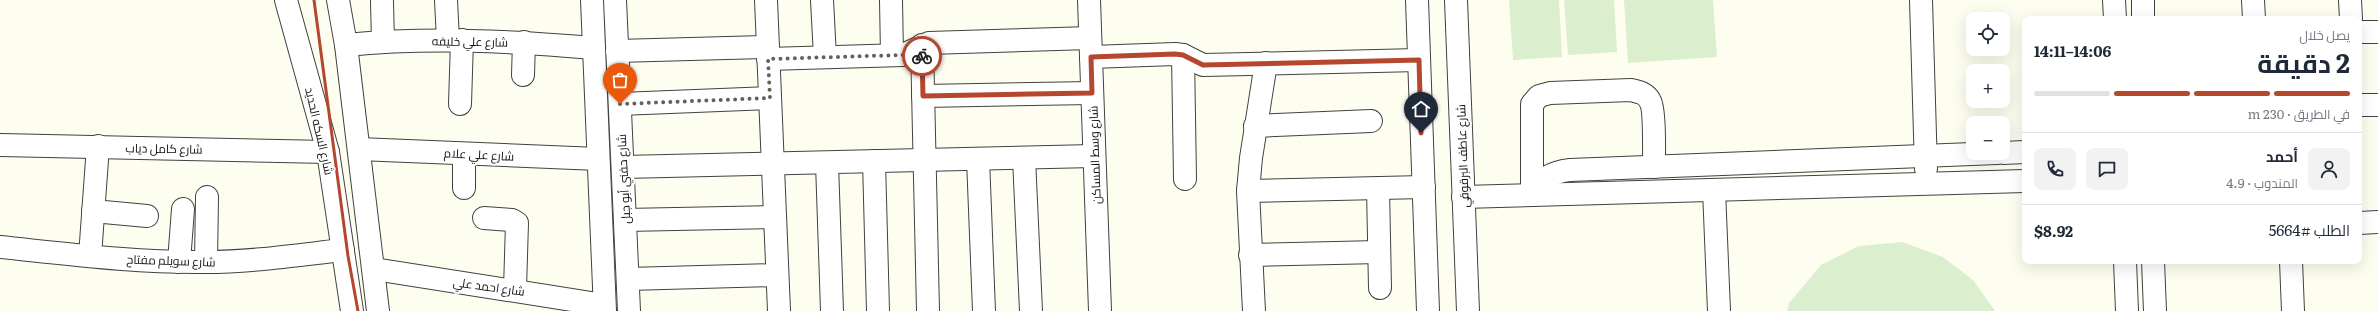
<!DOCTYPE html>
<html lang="ar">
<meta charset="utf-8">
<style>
:root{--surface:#fff;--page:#f2f2f3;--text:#1f2937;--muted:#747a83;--line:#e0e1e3;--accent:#b5472e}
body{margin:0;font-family:Literata,Cairo,serif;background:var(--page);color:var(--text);direction:rtl;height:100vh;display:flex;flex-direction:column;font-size:15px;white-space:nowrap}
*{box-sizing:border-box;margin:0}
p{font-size:13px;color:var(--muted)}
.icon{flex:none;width:22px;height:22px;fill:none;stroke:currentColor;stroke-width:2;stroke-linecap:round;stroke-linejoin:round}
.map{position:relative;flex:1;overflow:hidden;direction:ltr}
.side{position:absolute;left:2022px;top:16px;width:340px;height:248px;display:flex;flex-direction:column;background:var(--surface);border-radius:8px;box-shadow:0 4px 16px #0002;direction:rtl}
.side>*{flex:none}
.fabs{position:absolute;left:1966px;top:12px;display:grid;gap:8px}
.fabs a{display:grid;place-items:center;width:44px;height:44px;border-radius:8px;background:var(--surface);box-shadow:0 4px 16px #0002;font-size:20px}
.pin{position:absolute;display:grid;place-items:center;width:34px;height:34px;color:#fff;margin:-41px -17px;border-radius:50% 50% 50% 0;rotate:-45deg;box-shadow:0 0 4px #0007}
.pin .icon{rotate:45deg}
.courier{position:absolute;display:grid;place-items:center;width:40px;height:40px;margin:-20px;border:3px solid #b5472e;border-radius:50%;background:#fff;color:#222;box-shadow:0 1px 5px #0007}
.head em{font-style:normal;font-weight:700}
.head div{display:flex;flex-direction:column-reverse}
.head{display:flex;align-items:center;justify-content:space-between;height:68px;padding:0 12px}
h1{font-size:26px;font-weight:700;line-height:30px}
.bar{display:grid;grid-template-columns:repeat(4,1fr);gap:6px 4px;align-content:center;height:48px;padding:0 12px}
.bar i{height:5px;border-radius:3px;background:var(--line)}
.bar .active{background:var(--accent)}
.bar p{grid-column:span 4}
.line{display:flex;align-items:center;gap:10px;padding:0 12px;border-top:1px solid var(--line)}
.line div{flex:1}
.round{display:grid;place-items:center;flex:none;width:42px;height:42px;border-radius:8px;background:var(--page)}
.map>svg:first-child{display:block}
.pitch{fill:#dbeecd}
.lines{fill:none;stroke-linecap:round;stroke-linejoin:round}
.minor-casing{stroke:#414141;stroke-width:24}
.minor{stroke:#fff;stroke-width:22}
.rail{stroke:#b5472e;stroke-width:3}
.done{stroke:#62625d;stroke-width:4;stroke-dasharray:0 7.2}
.route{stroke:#b5472e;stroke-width:5}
.labels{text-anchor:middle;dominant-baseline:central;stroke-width:4;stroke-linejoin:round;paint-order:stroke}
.street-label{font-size:12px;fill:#0e0e0e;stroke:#fff}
</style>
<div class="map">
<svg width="2378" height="311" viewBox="0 0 2378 311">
<rect width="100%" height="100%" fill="#fefef0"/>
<g class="pitch">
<polygon points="1509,0 1559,0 1562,57 1513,60"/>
<polygon points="1564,0 1614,0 1617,52 1568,55"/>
<polygon points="1624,0 1713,0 1717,57 1628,63"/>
<polygon points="1902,242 1943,257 1973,280 1995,311 1787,311 1789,303 1821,265 1859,246"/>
</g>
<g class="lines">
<g class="minor-casing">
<g id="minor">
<polyline points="286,0 328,152 352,311"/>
<polyline points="338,0 346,45 378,311"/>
<polyline points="446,0 448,40"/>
<polyline points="592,0 605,311"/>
<polyline points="615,0 629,311"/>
<polyline points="766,0 779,311"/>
<polyline points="822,0 825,57"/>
<polyline points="891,0 892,55"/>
<polyline points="1089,0 1100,311"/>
<polyline points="1417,0 1428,311"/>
<polyline points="1456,0 1468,311"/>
<polyline points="1921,0 1926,169"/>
<polyline points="2114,0 2115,19"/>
<polyline points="2143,0 2143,19"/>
<polyline points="2253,0 2254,19"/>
<polyline points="2350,0 2351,19"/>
<polyline points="382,2 383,42"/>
<polyline points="2359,32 2378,32"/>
<path d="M346,45C429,37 511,41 594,48"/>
<polyline points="922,45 928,311"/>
<polyline points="617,51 768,47"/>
<polyline points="1183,55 1185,179"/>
<polyline points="1091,57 1175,54 1183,55 1203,65 1419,60"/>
<polyline points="768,59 903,55 929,43 1090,38"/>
<polyline points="523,75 524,42"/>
<polyline points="923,96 1092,93"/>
<polyline points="460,104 462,40"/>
<polyline points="620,104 770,98"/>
<polyline points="2359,105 2378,105"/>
<polyline points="1255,126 1371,121"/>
<polyline points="0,145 328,152"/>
<polyline points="359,149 598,159"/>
<polyline points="2003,153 2025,152"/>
<polyline points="1024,158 1031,311"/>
<polyline points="978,159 984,311"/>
<polyline points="874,161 878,311"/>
<polyline points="827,163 832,311"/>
<polyline points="623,167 1094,156"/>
<polyline points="464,188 464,154"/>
<polyline points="1378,188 1380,288"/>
<polyline points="1714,190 1719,311"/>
<polyline points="1248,191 1424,187"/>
<path d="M1532,195C1541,179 1551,172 1570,170L1997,153"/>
<path d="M1532,195V104L1539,96L1550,93L1631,90C1639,92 1646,93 1650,101C1655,109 1654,154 1654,167"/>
<polyline points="1463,197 2025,181"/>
<polyline points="93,211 147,216"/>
<polyline points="484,218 512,220 517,223 515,289"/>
<polyline points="625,220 775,217"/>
<polyline points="2359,223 2378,222"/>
<path d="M0,247C68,254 138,263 206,262C252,262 298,255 343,250"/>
<polyline points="1250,255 1379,252"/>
<polyline points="90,256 98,146"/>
<polyline points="2125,261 2127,311"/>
<polyline points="2153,261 2155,311"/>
<polyline points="2291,261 2293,311"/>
<polyline points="179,262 183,209"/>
<polyline points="206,262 207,197"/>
<polyline points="374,269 604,305"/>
<polyline points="628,279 777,275"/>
<polyline points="1254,311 1248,191 1251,158 1266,63"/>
</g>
</g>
<use href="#minor" class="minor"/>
<polyline class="rail" points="314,0 348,256 358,311"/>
</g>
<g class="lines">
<polyline class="done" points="620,104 770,98 768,59 903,55 922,45 922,56"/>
<polyline class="route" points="922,56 923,96 1092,93 1091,57 1175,54 1183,55 1203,65 1419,60 1421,133"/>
</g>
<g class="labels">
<g class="street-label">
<text transform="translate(470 41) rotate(1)">شارع علي خليفه</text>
<text transform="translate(320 131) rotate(77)">شارع السكه الحديد</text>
<text transform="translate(164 148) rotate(1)">شارع كامل دياب</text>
<text transform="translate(479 154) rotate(3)">شارع علي علام</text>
<text transform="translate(1094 155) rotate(-92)">شارع وسط المساكن</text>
<text transform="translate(1462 156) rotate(-92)">شارع عاطف البرقوقي</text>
<text transform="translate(623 179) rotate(-93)">شارع حفني أبو جبل</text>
<text transform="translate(171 260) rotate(2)">شارع سويلم مفتاح</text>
<text transform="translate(489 286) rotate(8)">شارع احمد علي</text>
</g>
</g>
</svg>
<div class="fabs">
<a><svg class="icon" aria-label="locate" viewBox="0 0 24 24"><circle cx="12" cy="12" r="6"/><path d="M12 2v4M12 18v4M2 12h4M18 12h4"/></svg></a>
<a>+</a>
<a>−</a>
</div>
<div class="pin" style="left:620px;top:104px;background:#ea580c"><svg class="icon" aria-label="bag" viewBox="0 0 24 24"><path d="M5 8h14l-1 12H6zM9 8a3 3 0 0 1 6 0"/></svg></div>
<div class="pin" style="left:1421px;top:133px;background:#1f2937"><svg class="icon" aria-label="home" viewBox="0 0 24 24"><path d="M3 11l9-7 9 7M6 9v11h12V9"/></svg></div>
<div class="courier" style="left:922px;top:56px"><svg class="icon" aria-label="bike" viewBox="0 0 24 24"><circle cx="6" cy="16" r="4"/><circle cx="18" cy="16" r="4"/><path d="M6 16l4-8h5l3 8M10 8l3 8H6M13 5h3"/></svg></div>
<section class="side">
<div class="head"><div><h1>2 دقيقة</h1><p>يصل خلال</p></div><em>14:06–14:11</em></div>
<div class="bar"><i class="active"></i><i class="active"></i><i class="active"></i><i></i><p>في الطريق · 230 m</p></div>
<div class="line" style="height:72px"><a class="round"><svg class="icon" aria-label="person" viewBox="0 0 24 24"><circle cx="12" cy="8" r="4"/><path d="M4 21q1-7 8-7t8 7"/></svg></a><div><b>أحمد</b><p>المندوب · 4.9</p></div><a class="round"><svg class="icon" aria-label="chat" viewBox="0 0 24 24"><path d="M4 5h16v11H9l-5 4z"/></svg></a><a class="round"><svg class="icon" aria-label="phone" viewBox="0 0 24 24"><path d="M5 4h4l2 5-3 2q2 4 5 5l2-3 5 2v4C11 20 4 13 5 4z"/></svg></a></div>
<div class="line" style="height:52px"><div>الطلب #5664</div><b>$8.92</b></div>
</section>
</div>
